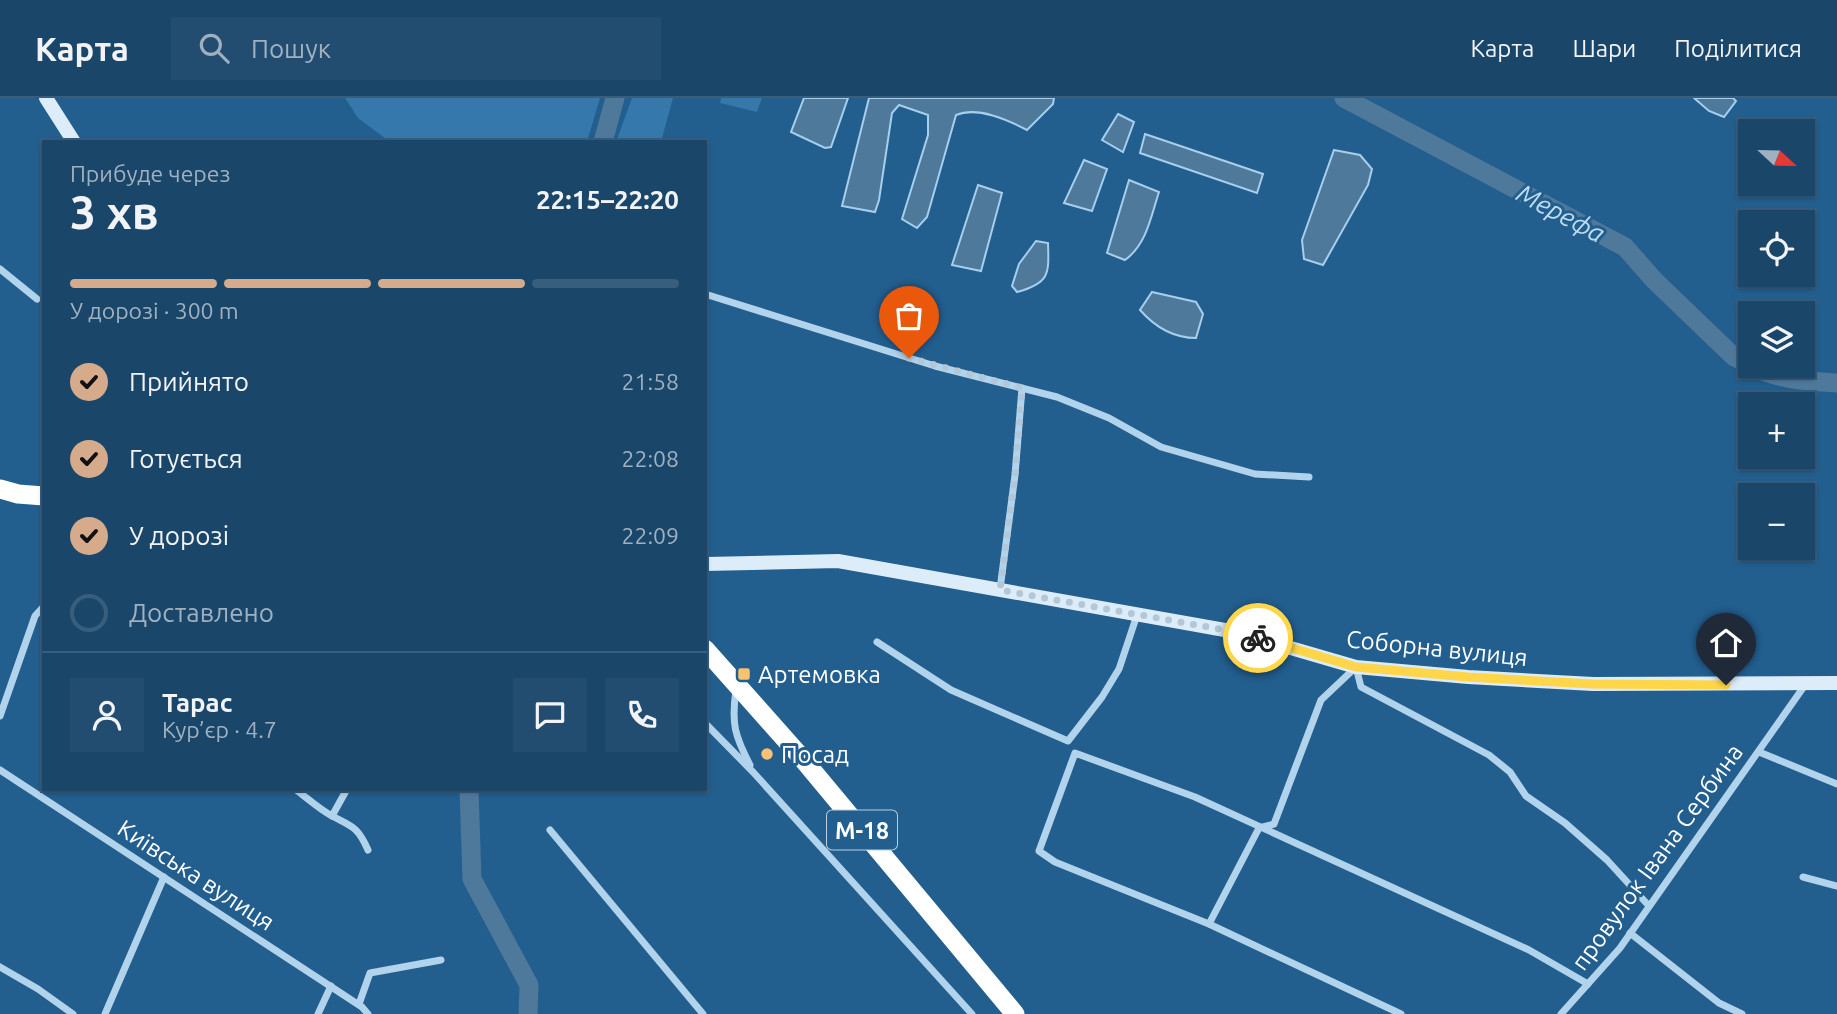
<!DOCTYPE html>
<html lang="uk">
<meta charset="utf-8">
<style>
:root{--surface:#1a466a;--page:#234d70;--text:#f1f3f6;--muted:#9fb1c1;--line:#385e7e;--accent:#d6ab8b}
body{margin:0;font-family:Ubuntu,sans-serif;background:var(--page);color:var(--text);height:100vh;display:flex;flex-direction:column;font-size:26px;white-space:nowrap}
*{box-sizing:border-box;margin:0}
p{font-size:23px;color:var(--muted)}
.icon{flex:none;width:38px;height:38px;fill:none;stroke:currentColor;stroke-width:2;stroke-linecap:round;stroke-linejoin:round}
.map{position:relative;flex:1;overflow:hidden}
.panel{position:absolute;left:42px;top:42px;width:665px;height:651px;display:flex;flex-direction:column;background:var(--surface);border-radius:0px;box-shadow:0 2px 5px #0004,0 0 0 2px var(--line)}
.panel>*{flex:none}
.needle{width:46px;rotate:112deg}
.tools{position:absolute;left:1738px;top:21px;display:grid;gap:14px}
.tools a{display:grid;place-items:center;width:77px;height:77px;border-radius:0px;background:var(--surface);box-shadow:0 2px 5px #0004,0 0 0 2px var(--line);font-size:35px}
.pin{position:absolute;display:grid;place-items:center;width:60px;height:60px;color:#fff;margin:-72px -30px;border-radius:50% 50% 50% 0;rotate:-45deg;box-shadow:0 0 7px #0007}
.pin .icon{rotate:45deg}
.courier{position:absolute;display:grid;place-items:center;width:70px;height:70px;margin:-35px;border:5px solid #ffd54a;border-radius:50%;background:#fff;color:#222;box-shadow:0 2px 9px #0007}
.summary em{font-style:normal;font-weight:700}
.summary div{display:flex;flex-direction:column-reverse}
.summary{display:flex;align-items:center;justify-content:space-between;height:119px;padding:0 28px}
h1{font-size:46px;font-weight:700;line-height:52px}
.bar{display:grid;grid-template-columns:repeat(4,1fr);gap:10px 7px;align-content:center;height:84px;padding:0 28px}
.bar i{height:9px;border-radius:5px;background:var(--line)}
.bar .current{background:var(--accent)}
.bar p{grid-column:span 4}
.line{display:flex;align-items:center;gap:18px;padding:0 28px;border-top:2px solid var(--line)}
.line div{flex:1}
.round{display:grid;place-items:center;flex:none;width:74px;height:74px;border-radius:0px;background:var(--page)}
ol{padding:0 28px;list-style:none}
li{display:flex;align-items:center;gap:21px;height:77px}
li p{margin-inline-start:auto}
li .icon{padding:7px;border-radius:50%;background:var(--accent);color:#111;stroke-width:4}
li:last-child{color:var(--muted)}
li i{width:38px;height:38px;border:4px solid var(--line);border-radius:50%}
header{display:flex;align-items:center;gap:42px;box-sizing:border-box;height:98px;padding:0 35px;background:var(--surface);border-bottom:2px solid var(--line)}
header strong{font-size:33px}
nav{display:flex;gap:38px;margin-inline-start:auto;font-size:24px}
.search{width:490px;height:63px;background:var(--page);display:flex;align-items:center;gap:18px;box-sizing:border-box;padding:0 24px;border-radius:0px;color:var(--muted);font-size:26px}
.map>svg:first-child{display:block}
.green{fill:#3578ac}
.water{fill:#4f799b;stroke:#a5cfed;stroke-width:2}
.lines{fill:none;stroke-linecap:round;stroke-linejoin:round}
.river{stroke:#4f799b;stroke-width:19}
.street{stroke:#b1d3ec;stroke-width:7}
.secondary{stroke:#ddecf9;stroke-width:14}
.highway{stroke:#fff;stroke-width:19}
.done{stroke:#b2c7d7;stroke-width:7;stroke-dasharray:0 12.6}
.route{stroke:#ffd54a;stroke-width:9}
.poi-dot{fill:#f8c273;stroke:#225e8e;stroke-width:2.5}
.labels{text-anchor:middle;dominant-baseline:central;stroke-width:6;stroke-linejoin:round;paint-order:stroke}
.shield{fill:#225e8e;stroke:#bdcfdd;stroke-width:2}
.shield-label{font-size:23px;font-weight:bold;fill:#fff}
.street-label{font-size:24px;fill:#fff;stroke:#225e8e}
.poi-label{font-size:24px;fill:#fff;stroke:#225e8e;text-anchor:start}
.water-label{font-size:26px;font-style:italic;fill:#bddcf3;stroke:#225e8e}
</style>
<header>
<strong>Карта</strong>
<div class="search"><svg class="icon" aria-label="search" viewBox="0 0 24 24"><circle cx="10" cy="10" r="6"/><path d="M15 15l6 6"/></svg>Пошук</div>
<nav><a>Карта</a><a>Шари</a><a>Поділитися</a></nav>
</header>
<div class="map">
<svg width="1837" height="916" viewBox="0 0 1837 916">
<rect width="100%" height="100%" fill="#225e8e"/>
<g class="green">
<polygon points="345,0 600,0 587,44 390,44 358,20"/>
<polygon points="632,0 673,0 661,44 616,44"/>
<polygon points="721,0 762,0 757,14 720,5"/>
</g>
<g class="water">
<polygon points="804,0 848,0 831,49 825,50 791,34"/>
<path d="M869,0H1054L1053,6L1027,32C1008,22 978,8 956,17L927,119L917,130L902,121L928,37V17L899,7L892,15L879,102L875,114L842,108Z"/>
<polygon points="1694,0 1733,0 1736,3 1724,19 1709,13"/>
<polygon points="1118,16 1134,24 1123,54 1102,42"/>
<polygon points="1145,36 1263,76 1257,95 1140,55"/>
<polygon points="1334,52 1360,57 1372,71 1368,87 1323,167 1304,161 1302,142"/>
<polygon points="1084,62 1107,71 1092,113 1064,105"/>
<path d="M1129,82L1159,94C1151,118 1147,146 1125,162L1107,155Z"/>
<polygon points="978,87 1002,95 981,173 952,167"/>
<path d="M1036,143L1048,145C1049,176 1050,185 1017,194L1012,188L1019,166Z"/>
<path d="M1152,194L1196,204L1203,216L1196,240C1173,240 1155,229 1140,212Z"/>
</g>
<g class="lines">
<g class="river">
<polyline points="1344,0 1625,149 1654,182 1733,258 1750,267"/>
<polyline points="603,44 615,0"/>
<path d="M1752,268C1779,282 1807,283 1837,285"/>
<polyline points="469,691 472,781 529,887 528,916"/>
</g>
<g class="street">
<polyline points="0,171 37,201"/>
<polyline points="705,196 935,268 1057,299 1109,320 1161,349 1255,376 1309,379"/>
<polyline points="1000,491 1015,377 1022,290"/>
<polyline points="877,544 951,592 1068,643 1102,599 1119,571 1137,517"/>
<path d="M736,592C731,626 735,638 750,667"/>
<polyline points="0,618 35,518 44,508"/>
<polyline points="705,625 753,674 972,916"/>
<polyline points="1759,654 1837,686"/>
<polyline points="0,672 362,909 368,916"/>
<path d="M295,691C307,700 319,711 332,718C353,729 358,729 368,752"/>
<polyline points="332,718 347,691"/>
<polyline points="550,732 703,916"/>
<polyline points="1803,779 1837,788"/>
<polyline points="1209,826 1259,730 1274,726 1321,602 1356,569 1361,589 1489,657 1510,674 1526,698 1565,725 1607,762 1649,808"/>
<polyline points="1630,835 1719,905 1742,916"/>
<polyline points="0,869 38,891 73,916"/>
<polyline points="359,906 370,875 441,862"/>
<polyline points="105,916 164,779"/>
<polyline points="318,916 331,888"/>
<polyline points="1401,916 1209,826 1055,764 1039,753 1075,655 1195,699 1529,852 1588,886"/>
<polyline points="1561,916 1620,850 1805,587"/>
</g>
<g class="secondary">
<polyline points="46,0 74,44"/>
<polyline points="705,466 838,463 1236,534 1356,569 1468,579 1593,586 1837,585"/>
</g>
<g class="highway">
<polyline points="0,391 18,396 44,398"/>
<polyline points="705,551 801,659 1015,916"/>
</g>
</g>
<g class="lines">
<polyline class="done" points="909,260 1022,290 1015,377 1000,492 1236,534 1258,540"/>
<polyline class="route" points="1258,540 1356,569 1468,579 1593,586 1726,587"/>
</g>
<g class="poi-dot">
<rect x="737" y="569" width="14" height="14" rx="3.5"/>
<circle cx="767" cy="656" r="7"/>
</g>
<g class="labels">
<rect class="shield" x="827" y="712.5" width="70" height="39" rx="5"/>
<g class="shield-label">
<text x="862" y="732">М-18</text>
</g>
<g class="street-label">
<text transform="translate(1437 550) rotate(6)">Соборна вулиця</text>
<text transform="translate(1657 759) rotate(-54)">провулок Івана Сербина</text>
<text transform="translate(196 777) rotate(33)">Київська вулиця</text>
</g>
<g class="poi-label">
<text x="758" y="576">Артемовка</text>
<text x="781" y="656">Посад</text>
</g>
<g class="water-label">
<text transform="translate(1561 115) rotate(28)">Мерефа</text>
</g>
</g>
</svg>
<div class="tools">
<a><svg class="needle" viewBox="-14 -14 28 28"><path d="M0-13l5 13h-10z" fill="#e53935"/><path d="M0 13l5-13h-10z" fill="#9fb1c1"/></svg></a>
<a><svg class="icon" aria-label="locate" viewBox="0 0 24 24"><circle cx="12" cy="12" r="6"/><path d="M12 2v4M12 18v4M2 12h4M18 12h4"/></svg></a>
<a><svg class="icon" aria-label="layers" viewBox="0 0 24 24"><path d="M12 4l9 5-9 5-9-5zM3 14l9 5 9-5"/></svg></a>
<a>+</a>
<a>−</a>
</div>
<div class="pin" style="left:909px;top:260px;background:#ea580c"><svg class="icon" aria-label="bag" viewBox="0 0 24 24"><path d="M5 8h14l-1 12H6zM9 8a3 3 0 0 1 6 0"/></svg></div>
<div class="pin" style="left:1726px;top:587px;background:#1f2937"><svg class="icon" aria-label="home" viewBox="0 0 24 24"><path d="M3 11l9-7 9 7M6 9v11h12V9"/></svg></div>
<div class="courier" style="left:1258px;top:540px"><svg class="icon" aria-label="bike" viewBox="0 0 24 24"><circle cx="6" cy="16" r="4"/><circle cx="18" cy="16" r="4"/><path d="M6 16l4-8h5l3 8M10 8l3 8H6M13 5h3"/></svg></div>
<section class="panel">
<div class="summary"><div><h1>3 хв</h1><p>Прибуде через</p></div><em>22:15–22:20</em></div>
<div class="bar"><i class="current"></i><i class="current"></i><i class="current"></i><i></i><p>У дорозі · 300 m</p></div>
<ol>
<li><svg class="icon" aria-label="check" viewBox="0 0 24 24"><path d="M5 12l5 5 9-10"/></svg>Прийнято<p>21:58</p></li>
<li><svg class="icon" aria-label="check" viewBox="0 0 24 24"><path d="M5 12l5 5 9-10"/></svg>Готується<p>22:08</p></li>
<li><svg class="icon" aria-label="check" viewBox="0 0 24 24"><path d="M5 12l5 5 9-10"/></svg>У дорозі<p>22:09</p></li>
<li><i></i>Доставлено</li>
</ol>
<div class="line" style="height:126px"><a class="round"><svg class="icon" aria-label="person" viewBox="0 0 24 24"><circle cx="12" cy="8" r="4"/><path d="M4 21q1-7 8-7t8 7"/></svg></a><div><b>Тарас</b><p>Кур’єр · 4.7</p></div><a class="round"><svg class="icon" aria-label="chat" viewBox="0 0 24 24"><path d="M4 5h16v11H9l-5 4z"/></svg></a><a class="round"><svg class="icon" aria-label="phone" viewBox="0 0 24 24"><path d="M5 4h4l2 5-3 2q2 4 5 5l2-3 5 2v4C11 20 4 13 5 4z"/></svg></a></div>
</section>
</div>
